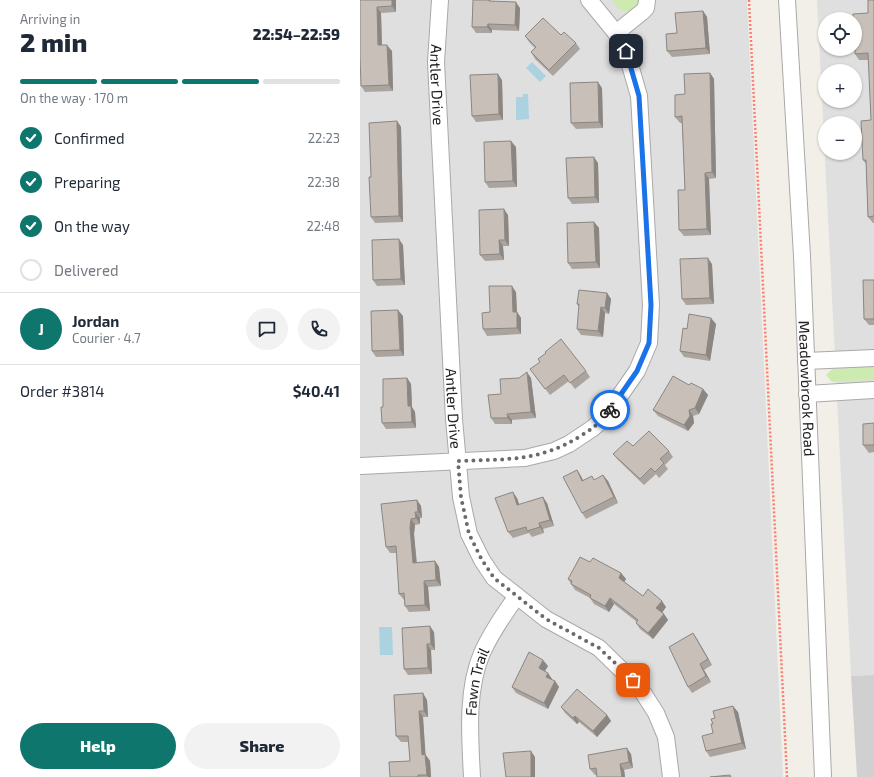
<!DOCTYPE html>
<meta charset="utf-8">
<style>
:root{--surface:#fff;--page:#f2f2f3;--text:#1f2937;--muted:#747a83;--line:#e0e1e3;--accent:#0f766e}
body{margin:0;font-family:"Exo 2",sans-serif;background:var(--page);color:var(--text);height:100vh;display:flex;flex-direction:column;font-size:15px;white-space:nowrap}
*{box-sizing:border-box;margin:0}
p{font-size:13px;color:var(--muted)}
.icon{flex:none;width:22px;height:22px;fill:none;stroke:currentColor;stroke-width:2;stroke-linecap:round;stroke-linejoin:round}
.map{position:relative;flex:1;overflow:hidden}
.panel{display:flex;flex-direction:column;background:var(--surface);width:360px}
.panel>*{flex:none}
.buttons{position:absolute;left:458px;top:12px;display:grid;gap:8px}
.buttons a{display:grid;place-items:center;width:44px;height:44px;border-radius:50%;background:var(--surface);box-shadow:0 1px 3px #0004;font-size:20px}
.pin{position:absolute;display:grid;place-items:center;width:34px;height:34px;color:#fff;margin:-17px;border-radius:8px;box-shadow:0 2px 6px #0006}
.courier{position:absolute;display:grid;place-items:center;width:40px;height:40px;margin:-20px;border:3px solid #1a73e8;border-radius:50%;background:#fff;color:#222;box-shadow:0 1px 5px #0007}
.summary em{font-style:normal;font-weight:800}
.summary div{display:flex;flex-direction:column-reverse}
.summary{display:flex;align-items:center;justify-content:space-between;height:68px;padding:0 20px}
h1{font-size:26px;font-weight:800;line-height:30px}
.bar{display:grid;grid-template-columns:repeat(4,1fr);gap:6px 4px;align-content:center;height:48px;padding:0 20px}
.bar i{height:5px;border-radius:3px;background:var(--line)}
.bar .current{background:var(--accent)}
.bar p{grid-column:span 4}
.line{display:flex;align-items:center;gap:10px;padding:0 20px;border-top:1px solid var(--line)}
.line div{flex:1}
.round{display:grid;place-items:center;flex:none;width:42px;height:42px;border-radius:21px;background:var(--page)}
ol{padding:0 20px;list-style:none}
li{display:flex;align-items:center;gap:12px;height:44px}
li p{margin-inline-start:auto}
li .icon{padding:4px;border-radius:50%;background:var(--accent);color:#fff;stroke-width:4}
li:last-child{color:var(--muted)}
li i{width:22px;height:22px;border:2px solid var(--line);border-radius:50%}
.button{display:flex;gap:8px;margin-top:auto;padding:8px 20px}
.button a{flex:1;height:46px;border-radius:24px;background:var(--accent);color:#fff;font-size:16px;font-weight:800;line-height:46px;text-align:center}
.button a+a{background:var(--page);color:var(--text)}
main{display:flex;flex:1;min-height:0}
.map>svg:first-child{display:block}
.residential{fill:#e0dfdf;fill-rule:evenodd}
.religious{fill:#d0d0d0}
.grass{fill:#cdebb0}
.water{fill:#aad3df}
.lines{fill:none;stroke-linecap:round;stroke-linejoin:round}
.minor-casing{stroke:#a9a9a9;stroke-width:18}
.path{stroke:#fa8072;stroke-width:2.5;stroke-dasharray:2 2;stroke-linecap:butt}
.minor{stroke:#fff;stroke-width:16}
.wall{fill:#aba49e}
.shaded-wall{fill:#8b8681}
.building{fill:#c7bfb8;stroke:#8b8681}
.done{stroke:#6b6a68;stroke-width:4;stroke-dasharray:0 7.2}
.route{stroke:#1a73e8;stroke-width:5}
.labels{text-anchor:middle;dominant-baseline:central;stroke-width:3;stroke-linejoin:round;paint-order:stroke}
.street-label{font-size:15px;fill:#222;stroke:#fff}
</style>
<main>
<section class="panel">
<div class="summary"><div><h1>2 min</h1><p>Arriving in</p></div><em>22:54–22:59</em></div>
<div class="bar"><i class="current"></i><i class="current"></i><i class="current"></i><i></i><p>On the way · 170 m</p></div>
<ol>
<li><svg class="icon" aria-label="check" viewBox="0 0 24 24"><path d="M5 12l5 5 9-10"/></svg>Confirmed<p>22:23</p></li>
<li><svg class="icon" aria-label="check" viewBox="0 0 24 24"><path d="M5 12l5 5 9-10"/></svg>Preparing<p>22:38</p></li>
<li><svg class="icon" aria-label="check" viewBox="0 0 24 24"><path d="M5 12l5 5 9-10"/></svg>On the way<p>22:48</p></li>
<li><i></i>Delivered</li>
</ol>
<div class="line" style="height:72px"><b class="round" style="background:var(--accent);color:#fff">J</b><div><b>Jordan</b><p>Courier · 4.7</p></div><a class="round"><svg class="icon" aria-label="chat" viewBox="0 0 24 24"><path d="M4 5h16v11H9l-5 4z"/></svg></a><a class="round"><svg class="icon" aria-label="phone" viewBox="0 0 24 24"><path d="M5 4h4l2 5-3 2q2 4 5 5l2-3 5 2v4C11 20 4 13 5 4z"/></svg></a></div>
<div class="line" style="height:52px"><div>Order #3814</div><b>$40.41</b></div>
<div class="button"><a>Help</a><a>Share</a></div>
</section>
<div class="map">
<svg width="514" height="777" viewBox="0 0 514 777">
<rect width="100%" height="100%" fill="#f2efe9"/>
<g class="residential">
<polygon points="0,0 387,0 423,777 0,777"/>
<path d="M457,0H514V675L491,676ZM465,19H495V49H465ZM465,71H495V101H465ZM465,123H495V153H465Z"/>
</g>
<polygon class="religious" points="514,675 514,777 497,777 491,676"/>
<g class="grass">
<path d="M253,0H281C275,14 258,16 253,0Z"/>
<polygon points="514,367 514,380 472,382 466,375 472,369"/>
</g>
<g class="water">
<polygon points="172,62 186,76 180,82 166,68"/>
<polygon points="163,94 168,94 169,119 156,120 156,97 163,97"/>
<polygon points="19,627 32,627 33,655 20,655"/>
</g>
<g class="lines">
<g class="minor-casing">
<g id="minor">
<path id="s1" d="M80,0L76,62L94,419L101,497L109,534L122,560L134,578L186,619L239,648L280,688L296,713L306,737L311,777"/>
<path id="s2" d="M427,0L442,256L463,777"/>
<polyline points="256,33 282,12 286,8 287,0"/>
<polyline points="446,361 514,358"/>
<polyline points="447,394 514,390"/>
<polyline points="0,466 165,458 194,451 209,444 233,428 245,417 277,371 289,343 291,305 279,96 266,51 256,33 229,0"/>
<path id="s3" d="M112,777C110,738 106,690 122,653C131,633 144,614 157,596"/>
</g>
</g>
<polyline class="path" points="389,0 427,777"/>
<use href="#minor" class="minor"/>
</g>
<g class="wall">
<polygon points="0,0 36,0 36,12 21,13 22,45 32,51 33,91 5,92 1,86"/>
<polygon points="113,0 130,0 131,1 160,8 159,31 132,30 132,33 116,33 112,27"/>
<polygon points="514,0 514,223 513,223 508,217 506,164 503,160 511,120 509,60 499,60 495,54 508,13"/>
<polygon points="343,11 347,17 350,54 312,57 307,51 317,33"/>
<polygon points="201,35 216,43 220,49 193,76 175,59 171,52 175,48 169,42 165,36"/>
<polygon points="350,73 354,79 356,178 349,179 351,235 324,236 319,230 325,190 322,123 320,123 315,117 325,94"/>
<polygon points="142,80 143,120 116,122 112,116"/>
<polygon points="242,88 243,128 216,129 211,123"/>
<polygon points="37,121 41,127 43,222 15,223 11,217 11,177"/>
<polygon points="156,147 157,187 129,188 125,182"/>
<polygon points="238,163 239,203 212,204 208,198"/>
<polygon points="148,215 149,246 143,246 144,260 125,261 120,255"/>
<polygon points="234,222 239,228 240,268 212,269 208,263"/>
<polygon points="43,245 45,285 17,286 13,280"/>
<polygon points="352,264 354,304 326,305 322,299"/>
<polygon points="514,280 514,325 509,325 504,319"/>
<polygon points="156,292 157,312 161,318 161,334 127,336 123,329 130,312"/>
<polygon points="247,293 251,299 249,314 245,313 243,337 221,335 217,329 219,307 217,304"/>
<polygon points="43,316 44,356 16,357 12,351"/>
<polygon points="356,324 350,361 324,357 320,351 327,329"/>
<polygon points="226,371 230,377 215,389 209,381 190,395 175,376"/>
<polygon points="47,378 51,384 52,407 55,412 56,428 26,429 22,423 23,407"/>
<polygon points="171,378 176,418 152,420 152,424 135,424 131,418 141,394"/>
<polygon points="329,385 343,389 348,395 339,414 333,416 334,423 328,431 298,416 293,410"/>
<polygon points="514,423 514,452 509,453 503,445"/>
<polygon points="273,446 309,451 313,457 305,465 308,469 299,478 296,474 284,485 258,460 253,454"/>
<polygon points="217,470 223,480 235,480 248,481 258,503 226,519 222,513"/>
<polygon points="157,498 159,504 187,503 194,526 183,529 184,533 172,537 169,533 153,538 148,532"/>
<polygon points="57,500 61,506 62,518 60,518 60,524 55,525 54,534 57,563 75,561 79,567 81,586 68,587 70,611 49,612 45,606 44,600 39,594 37,553 30,553 26,547"/>
<polygon points="230,562 261,573 266,579 264,582 283,596 306,607 302,613 304,614 308,620 293,639 280,629 276,623 277,622 254,604 249,612 234,604 230,598 215,590 208,579"/>
<polygon points="74,632 75,650 71,650 72,674 48,675 44,669"/>
<polygon points="337,639 352,665 344,670 351,682 332,693 328,687"/>
<polygon points="188,666 185,671 192,679 192,680 195,681 199,687 188,709 156,693 152,687"/>
<polygon points="67,700 68,717 63,717 65,754 70,761 71,777 30,777 50,761 49,742 41,742 36,736"/>
<polygon points="201,707 247,715 251,721 237,737 219,722 217,724 205,713"/>
<polygon points="378,712 386,749 350,757 346,751 353,733 353,724"/>
<polygon points="271,754 273,768 264,770 265,777 237,777 237,775 235,775 230,769"/>
</g>
<g class="shaded-wall">
<polygon points="32,0 36,0 36,12 32,6"/>
<polygon points="156,2 160,8 159,31 155,25"/>
<polygon points="17,7 21,13 22,51 18,45"/>
<polygon points="343,11 347,17 350,54 346,48"/>
<polygon points="128,24 132,30 132,33 127,27"/>
<polygon points="27,45 32,51 33,91 29,85"/>
<polygon points="350,73 354,79 356,178 352,172"/>
<polygon points="138,74 142,80 143,120 139,114"/>
<polygon points="238,82 242,88 243,128 239,122"/>
<polygon points="37,121 41,127 43,222 39,216"/>
<polygon points="151,141 156,147 157,187 153,181"/>
<polygon points="234,157 238,163 239,203 235,197"/>
<polygon points="345,173 349,179 351,235 347,229"/>
<polygon points="144,209 148,215 149,246 145,240"/>
<polygon points="234,222 239,228 240,268 236,262"/>
<polygon points="39,239 43,245 45,285 41,279"/>
<polygon points="139,240 143,246 144,260 140,254"/>
<polygon points="348,258 352,264 354,304 350,298"/>
<polygon points="152,286 156,292 157,318 153,312"/>
<polygon points="247,293 251,299 249,314 245,308"/>
<polygon points="241,307 245,313 243,337 238,331"/>
<polygon points="38,310 43,316 44,356 40,350"/>
<polygon points="157,312 161,318 161,334 157,328"/>
<polygon points="351,318 356,324 350,361 346,355"/>
<polygon points="167,372 171,378 176,418 171,412"/>
<polygon points="47,378 51,384 52,407 55,412 56,428 52,422 48,406"/>
<polygon points="343,389 348,395 339,414 335,408"/>
<polygon points="329,410 333,416 334,423 328,431 324,425"/>
<polygon points="147,414 152,420 152,424 148,418"/>
<polygon points="217,470 221,476 226,487 222,481"/>
<polygon points="243,475 248,481 258,503 254,497"/>
<polygon points="153,492 157,498 161,511 157,505"/>
<polygon points="183,497 187,503 194,526 190,520"/>
<polygon points="57,500 61,506 62,518 58,512"/>
<polygon points="55,512 60,518 60,524 56,518"/>
<polygon points="51,519 55,525 54,534 57,569 53,563 50,528"/>
<polygon points="179,523 183,529 184,533 180,527"/>
<polygon points="75,561 79,567 81,586 76,580"/>
<polygon points="261,573 266,579 263,584 259,578"/>
<polygon points="64,581 68,587 70,611 65,605"/>
<polygon points="250,598 254,604 249,612 245,606"/>
<polygon points="302,601 306,607 301,614 296,608"/>
<polygon points="304,614 308,620 293,639 288,633"/>
<polygon points="70,626 74,632 75,650 71,644"/>
<polygon points="333,633 337,639 352,665 348,659"/>
<polygon points="67,644 71,650 72,674 68,668"/>
<polygon points="183,660 188,666 183,674 179,668"/>
<polygon points="340,664 344,670 351,682 346,676"/>
<polygon points="188,673 192,679 190,683 186,677"/>
<polygon points="195,681 199,687 188,709 184,703"/>
<polygon points="63,693 67,700 68,717 64,711"/>
<polygon points="373,706 378,712 386,749 382,743"/>
<polygon points="59,711 63,717 66,761 62,755"/>
<polygon points="247,715 251,721 237,737 233,731"/>
<polygon points="215,716 219,722 217,724 213,718"/>
<polygon points="267,748 271,754 273,768 269,762"/>
<polygon points="171,751 175,757 175,777 171,777"/>
<polygon points="65,754 70,761 71,777 68,777 67,775"/>
<polygon points="260,764 264,770 265,777 262,777"/>
</g>
<g class="building">
<polygon points="0,0 32,0 32,6 17,7 18,45 27,45 29,85 1,86 0,56"/>
<polygon points="113,0 129,0 129,1 156,2 155,25 128,24 127,27 112,27"/>
<polygon points="508,0 514,0 514,216 508,217 506,160 503,160 501,121 511,120 508,53 495,54 495,19 493,19 493,14 508,13"/>
<polygon points="343,11 346,48 307,51 306,34 317,33 315,13"/>
<polygon points="183,18 201,35 204,32 216,43 189,70 171,52 176,47 165,36"/>
<polygon points="350,73 352,172 345,173 347,229 319,230 318,190 325,190 322,116 315,117 315,95 325,94 324,74"/>
<polygon points="138,74 139,114 112,116 110,75"/>
<polygon points="238,82 239,122 211,123 210,83"/>
<polygon points="37,121 39,216 11,217 9,177 11,177 9,123"/>
<polygon points="151,141 153,181 125,182 124,142"/>
<polygon points="234,157 235,197 208,198 206,158"/>
<polygon points="144,209 145,240 139,240 140,254 120,255 119,210"/>
<polygon points="234,222 236,262 208,263 207,223"/>
<polygon points="39,239 41,279 13,280 12,240"/>
<polygon points="348,258 350,298 322,299 320,259"/>
<polygon points="503,280 514,280 514,319 504,319"/>
<polygon points="129,286 152,286 153,312 157,312 157,328 123,329 122,313 130,312"/>
<polygon points="219,290 247,293 245,308 241,307 238,331 217,329 219,304 217,304"/>
<polygon points="38,310 40,350 12,351 11,311"/>
<polygon points="329,314 351,318 346,355 320,351 323,328 327,329"/>
<polygon points="201,339 226,371 210,383 204,375 185,389 170,369 180,362 178,359 186,353 185,352"/>
<polygon points="167,372 171,412 147,414 148,418 131,418 128,395 141,394 140,379 159,378"/>
<polygon points="313,376 329,385 331,383 343,389 335,408 329,410 330,416 324,425 293,410"/>
<polygon points="47,378 48,406 51,406 52,422 22,423 21,407 23,407 23,379"/>
<polygon points="514,423 514,445 503,445 503,424"/>
<polygon points="289,431 309,451 300,459 304,463 295,472 291,468 280,479 253,454 267,441 273,446"/>
<polygon points="217,470 222,481 232,476 234,480 243,475 254,497 222,513 203,477"/>
<polygon points="153,492 157,505 183,497 190,520 179,523 180,527 167,531 166,527 148,532 135,498"/>
<polygon points="57,500 58,512 55,512 56,518 51,519 50,528 53,563 75,561 76,580 64,581 65,605 45,606 44,593 39,594 36,546 26,547 21,504"/>
<polygon points="220,557 230,562 233,558 261,573 259,578 283,596 288,589 302,601 296,608 304,614 288,633 276,623 278,620 250,598 245,606 230,598 231,595 211,584 212,581 208,579"/>
<polygon points="70,626 71,644 67,644 68,668 44,669 42,628"/>
<polygon points="333,633 348,659 340,664 346,676 328,687 309,647"/>
<polygon points="169,652 183,660 179,668 188,673 186,677 195,681 184,703 152,687"/>
<polygon points="217,689 247,715 233,731 215,716 213,718 201,707"/>
<polygon points="63,693 64,711 59,711 62,755 65,754 67,775 58,775 58,777 30,777 29,762 50,761 48,736 36,736 34,695"/>
<polygon points="373,706 382,743 346,751 342,736 353,733 351,724 353,724 351,719 355,718 353,711"/>
<polygon points="267,748 269,762 260,764 262,777 237,777 236,768 230,769 228,755"/>
<polygon points="171,751 171,777 146,777 143,753"/>
<polygon points="370,775 371,777 350,777"/>
</g>
<g class="lines">
<path class="done" d="M250,410C243,421 233,428 222,435C181,462 146,459 98,461L101,497L109,534L122,560L134,578L186,619L239,648L273,680"/>
<polyline class="route" points="250,410 277,371 289,343 291,305 279,96 266,51"/>
</g>
<g class="labels">
<g class="street-label">
<text stroke="none"><textPath href="#s1" startOffset="85">Antler Drive</textPath></text>
<text stroke="none"><textPath href="#s2" startOffset="389">Meadowbrook Road</textPath></text>
<text stroke="none"><textPath href="#s1" startOffset="409">Antler Drive</textPath></text>
<text stroke="none"><textPath href="#s3" startOffset="96">Fawn Trail</textPath></text>
</g>
</g>
</svg>
<div class="buttons">
<a><svg class="icon" aria-label="locate" viewBox="0 0 24 24"><circle cx="12" cy="12" r="6"/><path d="M12 2v4M12 18v4M2 12h4M18 12h4"/></svg></a>
<a>+</a>
<a>−</a>
</div>
<div class="pin" style="left:273px;top:680px;background:#ea580c"><svg class="icon" aria-label="bag" viewBox="0 0 24 24"><path d="M5 8h14l-1 12H6zM9 8a3 3 0 0 1 6 0"/></svg></div>
<div class="pin" style="left:266px;top:51px;background:#1f2937"><svg class="icon" aria-label="home" viewBox="0 0 24 24"><path d="M3 11l9-7 9 7M6 9v11h12V9"/></svg></div>
<div class="courier" style="left:250px;top:410px"><svg class="icon" aria-label="bike" viewBox="0 0 24 24"><circle cx="6" cy="16" r="4"/><circle cx="18" cy="16" r="4"/><path d="M6 16l4-8h5l3 8M10 8l3 8H6M13 5h3"/></svg></div>
</div>
</main>
